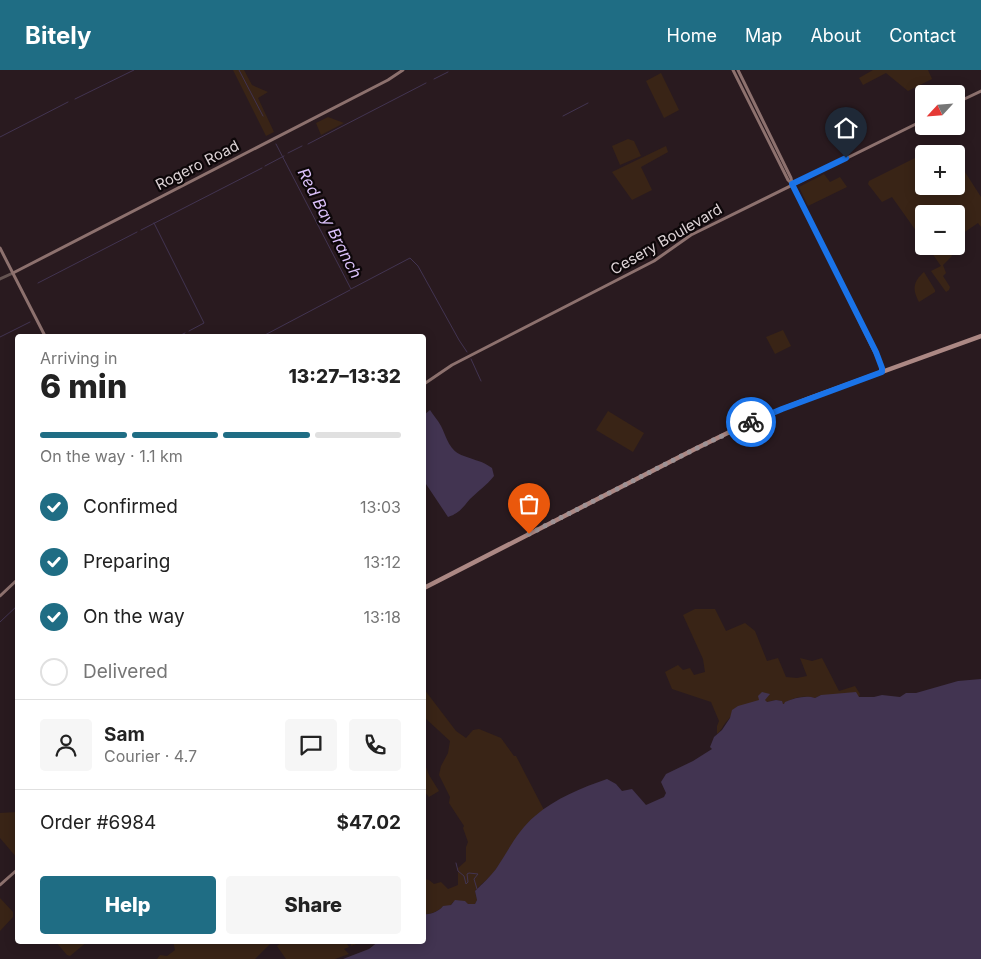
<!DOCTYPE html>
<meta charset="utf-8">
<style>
:root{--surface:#fff;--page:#f6f6f6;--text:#222;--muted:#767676;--line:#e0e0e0;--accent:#1f6d84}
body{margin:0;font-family:Inter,sans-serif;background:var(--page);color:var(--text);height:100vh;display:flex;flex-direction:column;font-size:19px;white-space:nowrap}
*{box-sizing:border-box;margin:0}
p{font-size:16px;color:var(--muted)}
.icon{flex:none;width:28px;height:28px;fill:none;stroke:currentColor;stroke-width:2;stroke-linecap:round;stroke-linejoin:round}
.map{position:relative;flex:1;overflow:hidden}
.panel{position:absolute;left:15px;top:264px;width:411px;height:610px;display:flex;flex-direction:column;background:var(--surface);border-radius:5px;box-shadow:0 2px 12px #0003}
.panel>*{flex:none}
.needle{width:32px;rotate:244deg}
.controls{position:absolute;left:915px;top:15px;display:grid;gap:10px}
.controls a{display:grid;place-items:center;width:50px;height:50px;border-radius:5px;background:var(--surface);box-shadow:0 2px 12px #0003;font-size:25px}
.pin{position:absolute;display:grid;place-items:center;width:42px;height:42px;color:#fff;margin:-51px -21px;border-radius:50% 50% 50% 0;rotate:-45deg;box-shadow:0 0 5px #0007}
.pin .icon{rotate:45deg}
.courier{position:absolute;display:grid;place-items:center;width:50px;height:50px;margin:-25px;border:4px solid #1a73e8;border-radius:50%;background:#fff;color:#222;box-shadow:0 1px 6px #0007}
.overview em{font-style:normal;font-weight:800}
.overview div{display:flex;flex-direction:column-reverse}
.overview{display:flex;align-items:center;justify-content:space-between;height:85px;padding:0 25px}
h1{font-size:32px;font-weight:800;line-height:38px}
.bar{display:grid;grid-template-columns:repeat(4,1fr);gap:8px 5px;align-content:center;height:60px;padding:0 25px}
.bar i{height:6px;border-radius:4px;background:var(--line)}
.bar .current{background:var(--accent)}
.bar p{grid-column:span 4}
.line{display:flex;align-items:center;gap:12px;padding:0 25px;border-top:1px solid var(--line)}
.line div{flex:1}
.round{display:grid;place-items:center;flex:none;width:52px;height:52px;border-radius:5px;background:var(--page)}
ol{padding:0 25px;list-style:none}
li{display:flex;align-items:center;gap:15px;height:55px}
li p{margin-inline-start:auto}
li .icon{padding:5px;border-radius:50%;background:var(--accent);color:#fff;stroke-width:4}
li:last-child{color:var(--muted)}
li i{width:28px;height:28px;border:2px solid var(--line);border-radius:50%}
.cta{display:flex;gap:10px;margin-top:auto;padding:10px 25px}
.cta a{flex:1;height:58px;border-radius:5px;background:var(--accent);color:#fff;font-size:20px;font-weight:800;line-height:58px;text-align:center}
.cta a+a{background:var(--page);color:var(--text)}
header{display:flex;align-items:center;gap:30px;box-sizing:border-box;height:70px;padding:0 25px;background:var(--accent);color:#fff}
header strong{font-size:24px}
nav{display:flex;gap:28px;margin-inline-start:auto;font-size:18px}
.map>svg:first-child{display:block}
.green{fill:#392416}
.water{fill:#423451}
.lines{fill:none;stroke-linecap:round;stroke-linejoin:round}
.stream{stroke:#423451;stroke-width:1}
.tertiary{stroke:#655452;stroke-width:3}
.secondary{stroke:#8d716e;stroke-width:3}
.primary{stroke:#ac8884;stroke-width:4.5}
.done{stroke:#9d9295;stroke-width:5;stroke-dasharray:0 9}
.route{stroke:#1a73e8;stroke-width:6}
.labels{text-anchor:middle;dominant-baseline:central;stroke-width:4.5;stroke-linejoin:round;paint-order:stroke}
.street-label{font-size:15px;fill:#dcd2d5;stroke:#0d0709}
.water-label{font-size:16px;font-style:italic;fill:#dbc1fa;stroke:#0d0709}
</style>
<header>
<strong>Bitely</strong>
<nav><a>Home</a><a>Map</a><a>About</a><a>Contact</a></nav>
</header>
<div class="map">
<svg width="981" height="889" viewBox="0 0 981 889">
<rect width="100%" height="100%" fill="#291a1f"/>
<g class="green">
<polygon points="233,0 244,0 252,15 268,22 258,28 274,62 266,66"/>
<polygon points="873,0 928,0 932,9 908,21 886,3 863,15 859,8"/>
<polygon points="661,3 679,40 664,48 646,11"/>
<polygon points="328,47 344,53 321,65 316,53"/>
<polygon points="628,69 634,71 641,86 620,95 612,76"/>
<polygon points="666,76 668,82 641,97 652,120 632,130 612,102"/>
<polygon points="931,80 934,84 924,84 924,116 956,116 956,88 981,127 981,157 978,153 956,168 956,144 924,144 924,172 892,127 882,132 868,114 869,111"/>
<polygon points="824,104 830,112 840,107 847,117 808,136 799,117"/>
<polygon points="927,176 948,176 952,186 943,195 946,203 943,206 950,217 949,220 946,222 931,201 941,196"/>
<path d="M924,202L935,220V222L919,232C912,219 913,212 924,202Z"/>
<polygon points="783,260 791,276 775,284 766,267"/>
<polygon points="608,341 644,363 633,382 596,360"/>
<path d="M695,539H715L726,561L745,553L755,561L767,591L778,588L786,607L797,608L807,606L800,588L812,591L822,588L839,621L855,616L860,624L859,627L821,625L815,628C806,625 791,627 785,634H783L781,631L776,630L766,632L765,630C754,630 734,642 727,651C723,655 722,660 717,664V656L719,651L711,632L672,619L665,602L678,595L683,600L690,598L694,605L705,602L703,589L683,545Z"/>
<path d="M424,619L456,661L466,668L473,660L479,659L501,668L514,686H516L544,740C522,753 511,778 497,798C491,807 482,813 475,821L477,830L475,834H467L465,831L453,832L450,836H443C439,841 430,845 424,844V809L429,810L434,814L441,812L448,819L458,815V798L466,791V777L468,772L463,758L464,756L449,733L450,727L439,705L441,696L448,683L450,671L424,647Z"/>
<polygon points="424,692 429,705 439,721 429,727 424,721"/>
<polygon points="17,742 18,742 17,788 0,768 0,743"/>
<polygon points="0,828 13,842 13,847 0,861"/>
<polygon points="55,871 88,871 70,886 67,885"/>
<polygon points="173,871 273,871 255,889 157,889 160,885 167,886 175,880"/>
<polygon points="283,871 358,871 359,873 351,876 351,873 347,874 349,877 344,879 349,884 335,889 286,889 277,876"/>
</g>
<g class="water">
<path d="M430,340C433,345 438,350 441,356C447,368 449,381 464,386C476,391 481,390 492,398L494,406C486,416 478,421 470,429C463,437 460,443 448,447L424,411V363L426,359L424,356V345Z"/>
<path d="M981,609V889H343L369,879L379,871H424V844C431,845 439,841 443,836L451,835L455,830L465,831L468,834H475L477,830L475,821C482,814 490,807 496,799C508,781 518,760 535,746C556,728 581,718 607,709L616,714L622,721L632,719L646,735L664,727L666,723L661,712L666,704L693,691L712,679L710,677L714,667L722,660L730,648L732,640L738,636L759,630L758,626L762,622L770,624L765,630L767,632L776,630L782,631L783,634H784L785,632C794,628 806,625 815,628L821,625L856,622L859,627H874L882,625L900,627L906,623H916L958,611Z"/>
</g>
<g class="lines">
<g class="stream">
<polyline points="239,0 263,46"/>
<polyline points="434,9 448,2"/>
<polyline points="75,29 134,0"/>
<polyline points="563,46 588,33"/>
<polyline points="0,67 68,32"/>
<polyline points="276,74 351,219 410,188 418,196 459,270 467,282"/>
<polyline points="308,74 426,13"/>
<polyline points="288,83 302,76"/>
<polyline points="265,96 284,86"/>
<polyline points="154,153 204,253 189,261"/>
<polyline points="141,160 262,98"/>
<polyline points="38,213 137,162"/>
<polyline points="179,266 185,263"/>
<polyline points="263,266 350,220"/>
<polyline points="0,267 30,252"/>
<polyline points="471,289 481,311"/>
<polyline points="0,552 18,535"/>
<polyline points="456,793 458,801 464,806 466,814 468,812 467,804 469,803 478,804 474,809 477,819"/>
</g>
<polyline class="tertiary" points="0,209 13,203"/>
<g class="secondary">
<polyline points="733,0 788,110 792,114 882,297 883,302"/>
<polyline points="738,0 791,108 792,113"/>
<polyline points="956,33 981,21"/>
<polyline points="0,178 45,266"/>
<polyline points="13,203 388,10 403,0"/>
<polyline points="424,314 452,295 654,191 691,165 924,50"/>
<polyline points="0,526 18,509"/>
<polyline points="0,815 18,799"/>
</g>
<polyline class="primary" points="424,518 695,379 754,350 810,328 981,266"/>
</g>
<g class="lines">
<polyline class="done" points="529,464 695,379 751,352"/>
<polyline class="route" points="751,352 782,339 882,302 882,298 876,282 792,114 846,88"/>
</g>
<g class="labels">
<g class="street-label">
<text transform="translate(197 95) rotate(-27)">Rogero Road</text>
<text transform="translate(666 169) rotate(-30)">Cesery Boulevard</text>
</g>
<g class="water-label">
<text transform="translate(330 153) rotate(63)">Red Bay Branch</text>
</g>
</g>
</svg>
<div class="controls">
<a><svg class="needle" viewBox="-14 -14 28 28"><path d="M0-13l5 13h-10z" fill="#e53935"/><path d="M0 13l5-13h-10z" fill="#767676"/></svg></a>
<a>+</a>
<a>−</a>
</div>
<div class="pin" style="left:529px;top:464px;background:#ea580c"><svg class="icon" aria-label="bag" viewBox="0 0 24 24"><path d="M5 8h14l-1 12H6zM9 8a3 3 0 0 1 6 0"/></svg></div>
<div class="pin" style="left:846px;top:88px;background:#1f2937"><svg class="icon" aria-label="home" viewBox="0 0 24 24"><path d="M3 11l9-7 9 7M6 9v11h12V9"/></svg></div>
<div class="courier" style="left:751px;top:352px"><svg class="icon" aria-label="bike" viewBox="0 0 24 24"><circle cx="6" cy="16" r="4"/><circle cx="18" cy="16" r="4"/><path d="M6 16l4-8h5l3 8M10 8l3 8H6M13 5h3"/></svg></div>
<section class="panel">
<div class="overview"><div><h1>6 min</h1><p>Arriving in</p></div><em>13:27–13:32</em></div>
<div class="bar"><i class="current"></i><i class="current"></i><i class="current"></i><i></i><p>On the way · 1.1 km</p></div>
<ol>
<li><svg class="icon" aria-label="check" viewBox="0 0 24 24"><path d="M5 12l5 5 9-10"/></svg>Confirmed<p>13:03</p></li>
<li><svg class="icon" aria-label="check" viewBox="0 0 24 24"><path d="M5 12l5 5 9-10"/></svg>Preparing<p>13:12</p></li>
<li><svg class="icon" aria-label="check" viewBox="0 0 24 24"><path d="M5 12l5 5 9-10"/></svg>On the way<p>13:18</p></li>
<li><i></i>Delivered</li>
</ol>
<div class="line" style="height:90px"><a class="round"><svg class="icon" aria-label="person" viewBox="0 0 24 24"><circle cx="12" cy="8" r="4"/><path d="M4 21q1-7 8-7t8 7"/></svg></a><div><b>Sam</b><p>Courier · 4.7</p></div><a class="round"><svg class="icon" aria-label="chat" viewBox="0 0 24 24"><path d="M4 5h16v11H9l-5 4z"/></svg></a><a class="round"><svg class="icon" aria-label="phone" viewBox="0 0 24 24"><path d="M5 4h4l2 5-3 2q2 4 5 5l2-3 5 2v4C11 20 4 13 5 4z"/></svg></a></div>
<div class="line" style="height:65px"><div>Order #6984</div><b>$47.02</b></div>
<div class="cta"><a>Help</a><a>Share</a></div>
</section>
</div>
